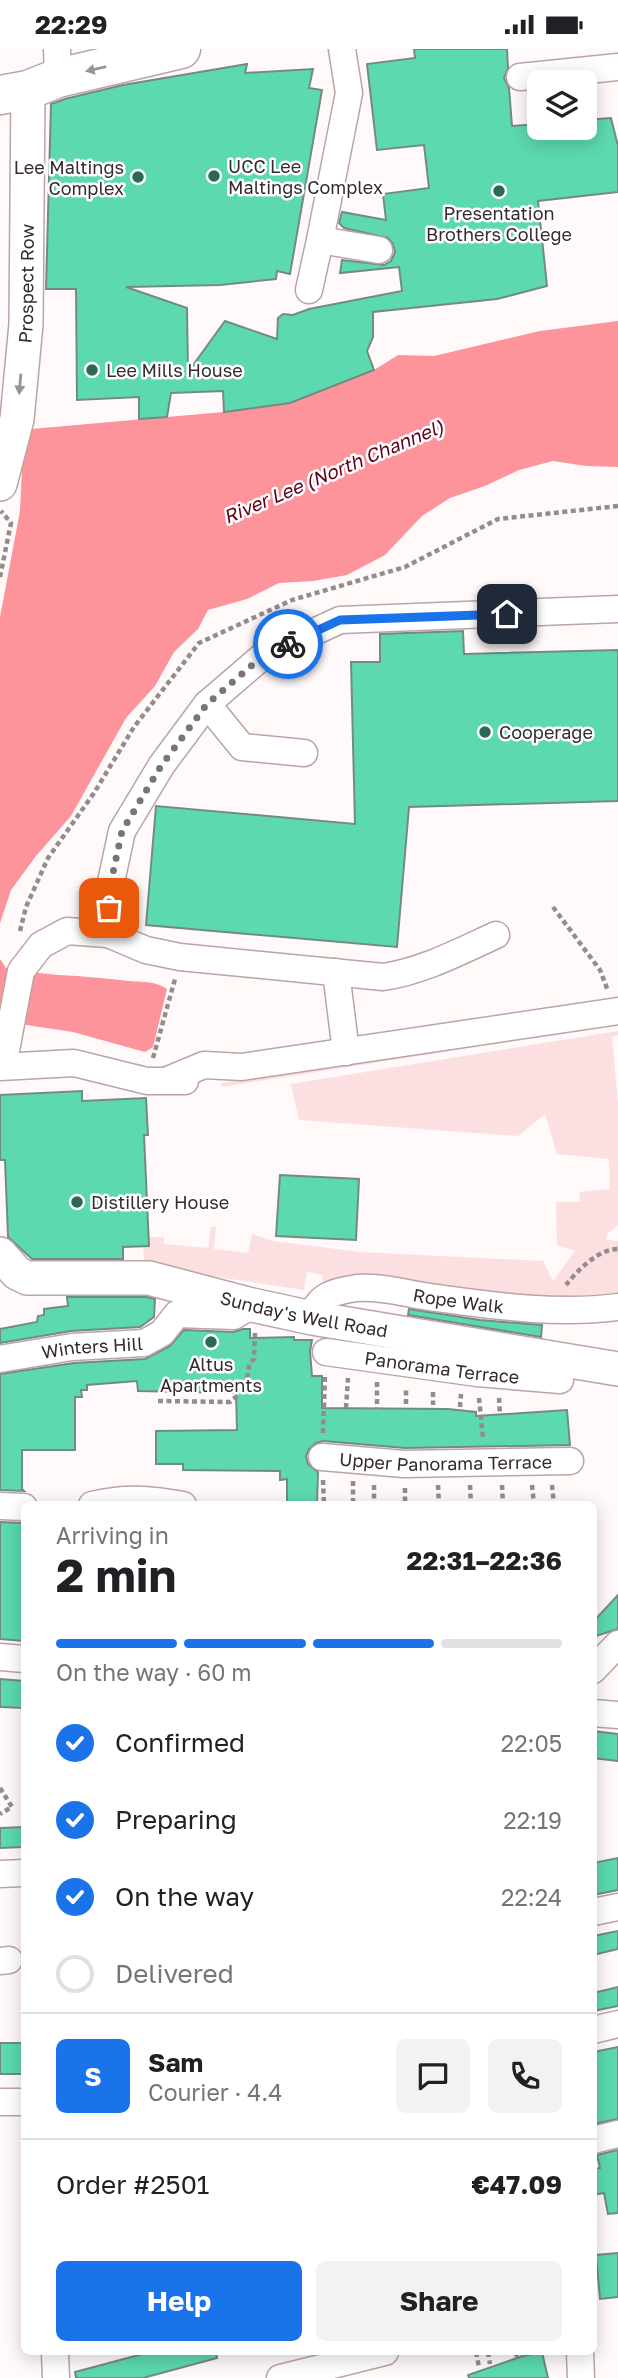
<!DOCTYPE html>
<meta charset="utf-8">
<style>
:root{--surface:#fff;--page:#f2f2f2;--text:#202124;--muted:#757577;--line:#e0e0e0;--accent:#1a73e8}
body{margin:0;font-family:"Golos Text",sans-serif;background:var(--page);color:var(--text);height:100vh;display:flex;flex-direction:column;font-size:26px;white-space:nowrap}
*{box-sizing:border-box;margin:0}
p{font-size:23px;color:var(--muted)}
.icon{flex:none;width:38px;height:38px;fill:none;stroke:currentColor;stroke-width:2;stroke-linecap:round;stroke-linejoin:round}
.map{position:relative;flex:1;overflow:hidden}
.details{position:absolute;left:21px;top:1452px;width:576px;height:854px;display:flex;flex-direction:column;background:var(--surface);border-radius:10px;box-shadow:0 4px 18px #0003}
.details>*{flex:none}
.controls{position:absolute;left:527px;top:21px;display:grid;gap:14px}
.controls a{display:grid;place-items:center;width:70px;height:70px;border-radius:10px;background:var(--surface);box-shadow:0 4px 18px #0003;font-size:35px}
.pin{position:absolute;display:grid;place-items:center;width:60px;height:60px;color:#fff;margin:-30px;border-radius:14px;box-shadow:0 4px 10px #0006}
.courier{position:absolute;display:grid;place-items:center;width:70px;height:70px;margin:-35px;border:5px solid #1a73e8;border-radius:50%;background:#fff;color:#222;box-shadow:0 2px 9px #0007}
.head em{font-style:normal;font-weight:700}
.head div{display:flex;flex-direction:column-reverse}
.head{display:flex;align-items:center;justify-content:space-between;height:119px;padding:0 35px}
h1{font-size:46px;font-weight:700;line-height:52px}
.bar{display:grid;grid-template-columns:repeat(4,1fr);gap:10px 7px;align-content:center;height:84px;padding:0 35px}
.bar i{height:9px;border-radius:5px;background:var(--line)}
.bar .on{background:var(--accent)}
.bar p{grid-column:span 4}
.line{display:flex;align-items:center;gap:18px;padding:0 35px;border-top:2px solid var(--line)}
.line div{flex:1}
.round{display:grid;place-items:center;flex:none;width:74px;height:74px;border-radius:10px;background:var(--page)}
ol{padding:0 35px;list-style:none}
li{display:flex;align-items:center;gap:21px;height:77px}
li p{margin-inline-start:auto}
li .icon{padding:7px;border-radius:50%;background:var(--accent);color:#fff;stroke-width:4}
li:last-child{color:var(--muted)}
li i{width:38px;height:38px;border:4px solid var(--line);border-radius:50%}
.cta{display:flex;gap:14px;margin-top:auto;padding:14px 35px}
.cta a{flex:1;height:80px;border-radius:10px;background:var(--accent);color:#fff;font-size:28px;font-weight:700;line-height:80px;text-align:center}
.cta a+a{background:var(--page);color:var(--text)}
.status{display:flex;justify-content:space-between;align-items:center;height:49px;padding:0 35px;background:var(--surface);direction:ltr}
.status svg{height:19px;fill:currentColor}
.map>svg:first-child{display:block}
.green{fill:#fcdfe0}
.water{fill:#fd949b}
.building{fill:#5cd9af;stroke:#748b81;stroke-width:2}
.lines{fill:none;stroke-linecap:round;stroke-linejoin:round}
.minor-casing{stroke:#bca4a4;stroke-width:29}
.major-casing{stroke:#bca4a4;stroke-width:36}
.highway-casing{stroke:#bca4a4;stroke-width:41}
.path{stroke:#948c8c;stroke-width:4.5;stroke-dasharray:5 3.5;stroke-linecap:butt}
.minor{stroke:#fff;stroke-width:26}
.major{stroke:#fff;stroke-width:33}
.highway{stroke:#fff;stroke-width:38}
.oneway{fill:#9a9595}
.done{stroke:#7c7373;stroke-width:7;stroke-dasharray:0 12.6}
.route{stroke:#1a73e8;stroke-width:9}
.poi-dot{fill:#2c6955;stroke:#fff;stroke-width:2.5}
.labels{text-anchor:middle;dominant-baseline:central;stroke-width:5;stroke-linejoin:round;paint-order:stroke}
.poi-label{font-size:18px;fill:#352b2b;stroke:#fff;text-anchor:start}
.street-label{font-size:18px;fill:#352b2b;stroke:#fff}
.water-label{font-size:19px;font-style:italic;fill:#61001a;stroke:#fff}
</style>
<div class="status"><b>22:29</b><svg viewBox="0 0 49 12"><path d="M0 12V9h3v3zM5 12V6h3v6zM10 12V3h3v9zM15 12V0h3v12zM26 1h20v11H26zM47 4h2v5h-2z"/></svg></div>
<div class="map">
<svg width="618" height="2329" viewBox="0 0 618 2329">
<rect width="100%" height="100%" fill="#fff9f9"/>
<g class="green">
<polygon points="613,973 614,976 222,1038 221,1034"/>
<polygon points="618,982 618,986 612,988 618,1055 618,1176 608,1184 606,1191 618,1192 618,1249 322,1243 323,1226 307,1223 304,1241 144,1217 143,1188 164,1188 164,1195 208,1199 211,1178 216,1178 214,1200 248,1204 252,1185 273,1192 360,1203 543,1212 553,1232 575,1202 557,1196 556,1153 580,1153 579,1143 610,1140 609,1110 557,1105 545,1065 518,1087 299,1071 291,1035"/>
</g>
<g class="water">
<polygon points="618,272 618,418 586,417 553,412 519,421 485,437 450,449 422,467 385,506 347,526 313,532 279,534 247,550 208,561 198,580 174,603 155,637 126,669 71,767 36,807 11,841 0,874 0,568 20,462 23,398 31,380 224,363 292,353 374,321 398,306 434,307 540,282"/>
<path d="M0,910L6,919C43,927 82,926 120,931C136,934 152,930 167,940L153,998L145,1003L73,983L0,972Z"/>
</g>
<g class="building">
<polygon points="414,0 507,0 508,19 504,29 509,39 512,77 539,75 539,79 584,79 584,71 611,69 618,97 618,143 538,152 547,237 497,250 373,263 373,288 367,302 374,321 290,354 224,363 223,342 171,344 167,368 139,370 139,348 77,351 76,240 46,240 51,55 65,50 123,36 247,15 245,24 313,20 309,39 322,41 290,225 277,222 276,230 220,236 126,238 187,259 188,323 225,272 277,290 278,269 283,265 293,266 309,260 402,242 399,218 340,224 342,211 384,216 391,212 395,203 393,195 388,189 344,179 339,174 342,163 386,171 383,145 429,139 424,96 377,101 367,15 415,9"/>
<polygon points="463,582 464,605 618,601 618,752 409,758 397,898 146,876 156,757 355,775 351,613 380,613 380,585"/>
<polygon points="82,1042 82,1052 146,1049 148,1086 144,1086 149,1197 123,1198 123,1210 32,1210 8,1188 5,1111 0,1111 0,1046"/>
<polygon points="280,1126 359,1130 356,1191 276,1187"/>
<polygon points="67,1248 147,1248 155,1250 154,1268 140,1278 71,1282 0,1294 0,1280 37,1273 38,1267 44,1266 44,1260 68,1257"/>
<polygon points="409,1260 480,1271 542,1276 541,1288 408,1266"/>
<polygon points="243,1280 250,1280 250,1289 294,1288 294,1291 312,1291 310,1302 312,1327 322,1327 322,1359 448,1360 476,1363 476,1367 567,1361 570,1396 405,1399 323,1392 316,1394 309,1400 306,1407 308,1415 318,1423 317,1456 287,1456 287,1430 280,1431 280,1422 183,1421 183,1415 156,1415 156,1382 237,1381 236,1344 138,1342 137,1332 87,1336 87,1341 81,1341 82,1348 75,1348 75,1401 22,1401 22,1440 24,1442 0,1441 0,1325 74,1314 145,1310 170,1297 184,1281 233,1283"/>
<polygon points="0,1473 24,1474 24,1592 0,1590"/>
<polygon points="618,1546 618,1580 593,1588 593,1573"/>
<polygon points="0,1630 24,1632 24,1659 0,1658"/>
<polygon points="593,1682 618,1685 618,1712 593,1709"/>
<polygon points="23,1778 23,1798 0,1799 0,1779"/>
<polygon points="618,1809 618,1841 593,1846 593,1814"/>
<polygon points="618,1882 618,1900 593,1906 593,1887"/>
<polygon points="618,1938 618,1957 593,1962 593,1944"/>
<rect x="0" y="1994" width="24" height="31"/>
<polygon points="618,1998 618,2070 593,2075 593,2003"/>
<polygon points="618,2101 618,2164 608,2165 604,2144 593,2146 593,2120 600,2119 597,2106"/>
<polygon points="618,2204 618,2248 600,2250 596,2206"/>
<polygon points="150,2303 216,2303 217,2309 143,2329 76,2329 75,2323"/>
<polygon points="542,2303 548,2329 469,2329 468,2326 523,2307"/>
</g>
<g class="lines">
<g class="minor-casing">
<g id="minor">
<polyline points="57,0 58,29"/>
<polyline points="342,0 349,44 320,191 379,201"/>
<polyline points="520,28 618,18"/>
<polyline points="309,241 320,191"/>
<polyline points="207,655 242,698 304,704"/>
<polyline points="108,885 111,833 122,782 161,717 207,655 264,606 340,571 618,560"/>
<polyline points="336,923 346,1003"/>
<path d="M3,1017L21,922L41,896L67,882L108,885L146,901L180,908L383,928C423,922 459,903 496,886"/>
<polyline points="0,1018 74,1014 147,1032 185,1032"/>
<polyline points="168,1031 204,1016 242,1018 618,962"/>
<path id="s1" d="M312,1269C317,1246 336,1242 357,1239C383,1237 411,1246 437,1249C496,1257 558,1266 618,1258"/>
<path id="s2" d="M326,1303L477,1324L560,1331"/>
<path id="s3" d="M0,1310L72,1298L144,1294L162,1284L177,1265L234,1267L252,1256"/>
<path id="s4" d="M322,1408L404,1415L570,1412"/>
<path d="M92,1456C125,1448 149,1450 183,1456"/>
<polyline points="0,1457 24,1458"/>
<polyline points="0,1608 24,1610"/>
<polyline points="593,1621 618,1595"/>
<polyline points="593,1664 618,1666"/>
<polyline points="0,1825 24,1824"/>
<polyline points="593,1863 618,1858"/>
<polyline points="0,1912 9,1911"/>
<polyline points="593,1981 618,1975"/>
<polyline points="0,2053 24,2053"/>
<polyline points="593,2091 618,2085"/>
<polyline points="55,2303 56,2329"/>
<polyline points="580,2303 581,2329"/>
<polyline points="280,2329 385,2303"/>
</g>
</g>
<g class="major-casing">
<g id="major">
<path id="s5" d="M0,435L17,370L26,275L28,41"/>
<path id="s6" d="M0,1205L17,1224L27,1229H149L252,1256L312,1269L618,1320"/>
</g>
</g>
<g class="highway-casing">
<polyline id="highway" points="0,46 28,41 58,29 181,0"/>
</g>
<g class="path">
<polyline points="0,528 11,474 1,462"/>
<polyline points="553,858 600,921 608,942"/>
<polyline points="20,882 26,858 48,809 94,744 134,678 199,594 292,551 405,518 498,470 618,457"/>
<polyline points="153,1009 175,930"/>
<path d="M566,1236C578,1221 598,1200 618,1200"/>
<polyline points="377,1333 377,1360"/>
<polyline points="433,1343 433,1356"/>
<polyline points="479,1349 483,1389"/>
<polyline points="499,1349 500,1366"/>
<path d="M158,1352L230,1353C244,1342 248,1332 249,1315L254,1310L255,1284"/>
<polyline points="406,1355 406,1338"/>
<polyline points="460,1358 461,1345"/>
<polyline points="346,1359 348,1329"/>
<polyline points="323,1384 325,1326"/>
<polyline points="323,1431 324,1456"/>
<polyline points="353,1432 353,1456"/>
<polyline points="374,1436 374,1456"/>
<polyline points="438,1436 439,1456"/>
<polyline points="470,1436 471,1456"/>
<polyline points="502,1436 503,1456"/>
<polyline points="532,1436 534,1456"/>
<polyline points="552,1436 554,1456"/>
<polyline points="405,1439 405,1456"/>
<polyline points="0,1739 12,1758 0,1765"/>
<polyline points="476,2303 479,2318"/>
<polyline points="488,2303 490,2315"/>
<polyline points="516,2303 517,2308"/>
<polyline points="522,2303 523,2307"/>
</g>
<use href="#minor" class="minor"/>
<use href="#major" class="major"/>
<use href="#highway" class="highway"/>
</g>
<defs><path id="oneway-solid" d="M-6-.8H1V-3.2L6.5 0L1 3.2V.8H-6Z" transform="scale(1.75)"/></defs>
<g class="oneway">
<use href="#oneway-solid" transform="translate(96 20) rotate(167)"/>
<use href="#oneway-solid" transform="translate(20 335) rotate(95)"/>
</g>
<g class="lines">
<polyline class="done" points="109,859 111,833 122,782 161,717 207,655 264,606 288,595"/>
<polyline class="route" points="288,595 340,571 507,565"/>
</g>
<g class="poi-dot">
<circle cx="214" cy="127" r="7"/>
<circle cx="138" cy="128" r="7"/>
<circle cx="499" cy="142" r="7"/>
<circle cx="92" cy="321" r="7"/>
<circle cx="485" cy="683" r="7"/>
<circle cx="77" cy="1153" r="7"/>
<circle cx="211" cy="1293" r="7"/>
</g>
<g class="labels">
<g class="poi-label">
<text x="228" y="117">UCC Lee<tspan x="228" dy="21">Maltings Complex</tspan></text>
<text x="124" y="118" text-anchor="end">Lee Maltings<tspan x="124" dy="21">Complex</tspan></text>
<text x="499" y="164" text-anchor="middle">Presentation<tspan x="499" dy="21">Brothers College</tspan></text>
<text x="106" y="321">Lee Mills House</text>
<text x="499" y="683">Cooperage</text>
<text x="91" y="1153">Distillery House</text>
<text x="211" y="1315" text-anchor="middle">Altus<tspan x="211" dy="21">Apartments</tspan></text>
</g>
<g class="street-label">
<text stroke="none"><textPath href="#s5" startOffset="203">Prospect Row</textPath></text>
<text stroke="none"><textPath href="#s1" startOffset="161">Rope Walk</textPath></text>
<text stroke="none"><textPath href="#s6" startOffset="318">Sunday's Well Road</textPath></text>
<text stroke="none"><textPath href="#s3" startOffset="93">Winters Hill</textPath></text>
<text stroke="none"><textPath href="#s2" startOffset="117">Panorama Terrace</textPath></text>
<text stroke="none"><textPath href="#s4" startOffset="124">Upper Panorama Terrace</textPath></text>
</g>
<g class="water-label">
<text transform="translate(333 422) rotate(-23)">River Lee (North Channel)</text>
</g>
</g>
</svg>
<div class="controls">
<a><svg class="icon" aria-label="layers" viewBox="0 0 24 24"><path d="M12 4l9 5-9 5-9-5zM3 14l9 5 9-5"/></svg></a>
</div>
<div class="pin" style="left:109px;top:859px;background:#ea580c"><svg class="icon" aria-label="bag" viewBox="0 0 24 24"><path d="M5 8h14l-1 12H6zM9 8a3 3 0 0 1 6 0"/></svg></div>
<div class="pin" style="left:507px;top:565px;background:#1f2937"><svg class="icon" aria-label="home" viewBox="0 0 24 24"><path d="M3 11l9-7 9 7M6 9v11h12V9"/></svg></div>
<div class="courier" style="left:288px;top:595px"><svg class="icon" aria-label="bike" viewBox="0 0 24 24"><circle cx="6" cy="16" r="4"/><circle cx="18" cy="16" r="4"/><path d="M6 16l4-8h5l3 8M10 8l3 8H6M13 5h3"/></svg></div>
<section class="details">
<div class="head"><div><h1>2 min</h1><p>Arriving in</p></div><em>22:31–22:36</em></div>
<div class="bar"><i class="on"></i><i class="on"></i><i class="on"></i><i></i><p>On the way · 60 m</p></div>
<ol>
<li><svg class="icon" aria-label="check" viewBox="0 0 24 24"><path d="M5 12l5 5 9-10"/></svg>Confirmed<p>22:05</p></li>
<li><svg class="icon" aria-label="check" viewBox="0 0 24 24"><path d="M5 12l5 5 9-10"/></svg>Preparing<p>22:19</p></li>
<li><svg class="icon" aria-label="check" viewBox="0 0 24 24"><path d="M5 12l5 5 9-10"/></svg>On the way<p>22:24</p></li>
<li><i></i>Delivered</li>
</ol>
<div class="line" style="height:126px"><b class="round" style="background:var(--accent);color:#fff">S</b><div><b>Sam</b><p>Courier · 4.4</p></div><a class="round"><svg class="icon" aria-label="chat" viewBox="0 0 24 24"><path d="M4 5h16v11H9l-5 4z"/></svg></a><a class="round"><svg class="icon" aria-label="phone" viewBox="0 0 24 24"><path d="M5 4h4l2 5-3 2q2 4 5 5l2-3 5 2v4C11 20 4 13 5 4z"/></svg></a></div>
<div class="line" style="height:91px"><div>Order #2501</div><b>€47.09</b></div>
<div class="cta"><a>Help</a><a>Share</a></div>
</section>
</div>
